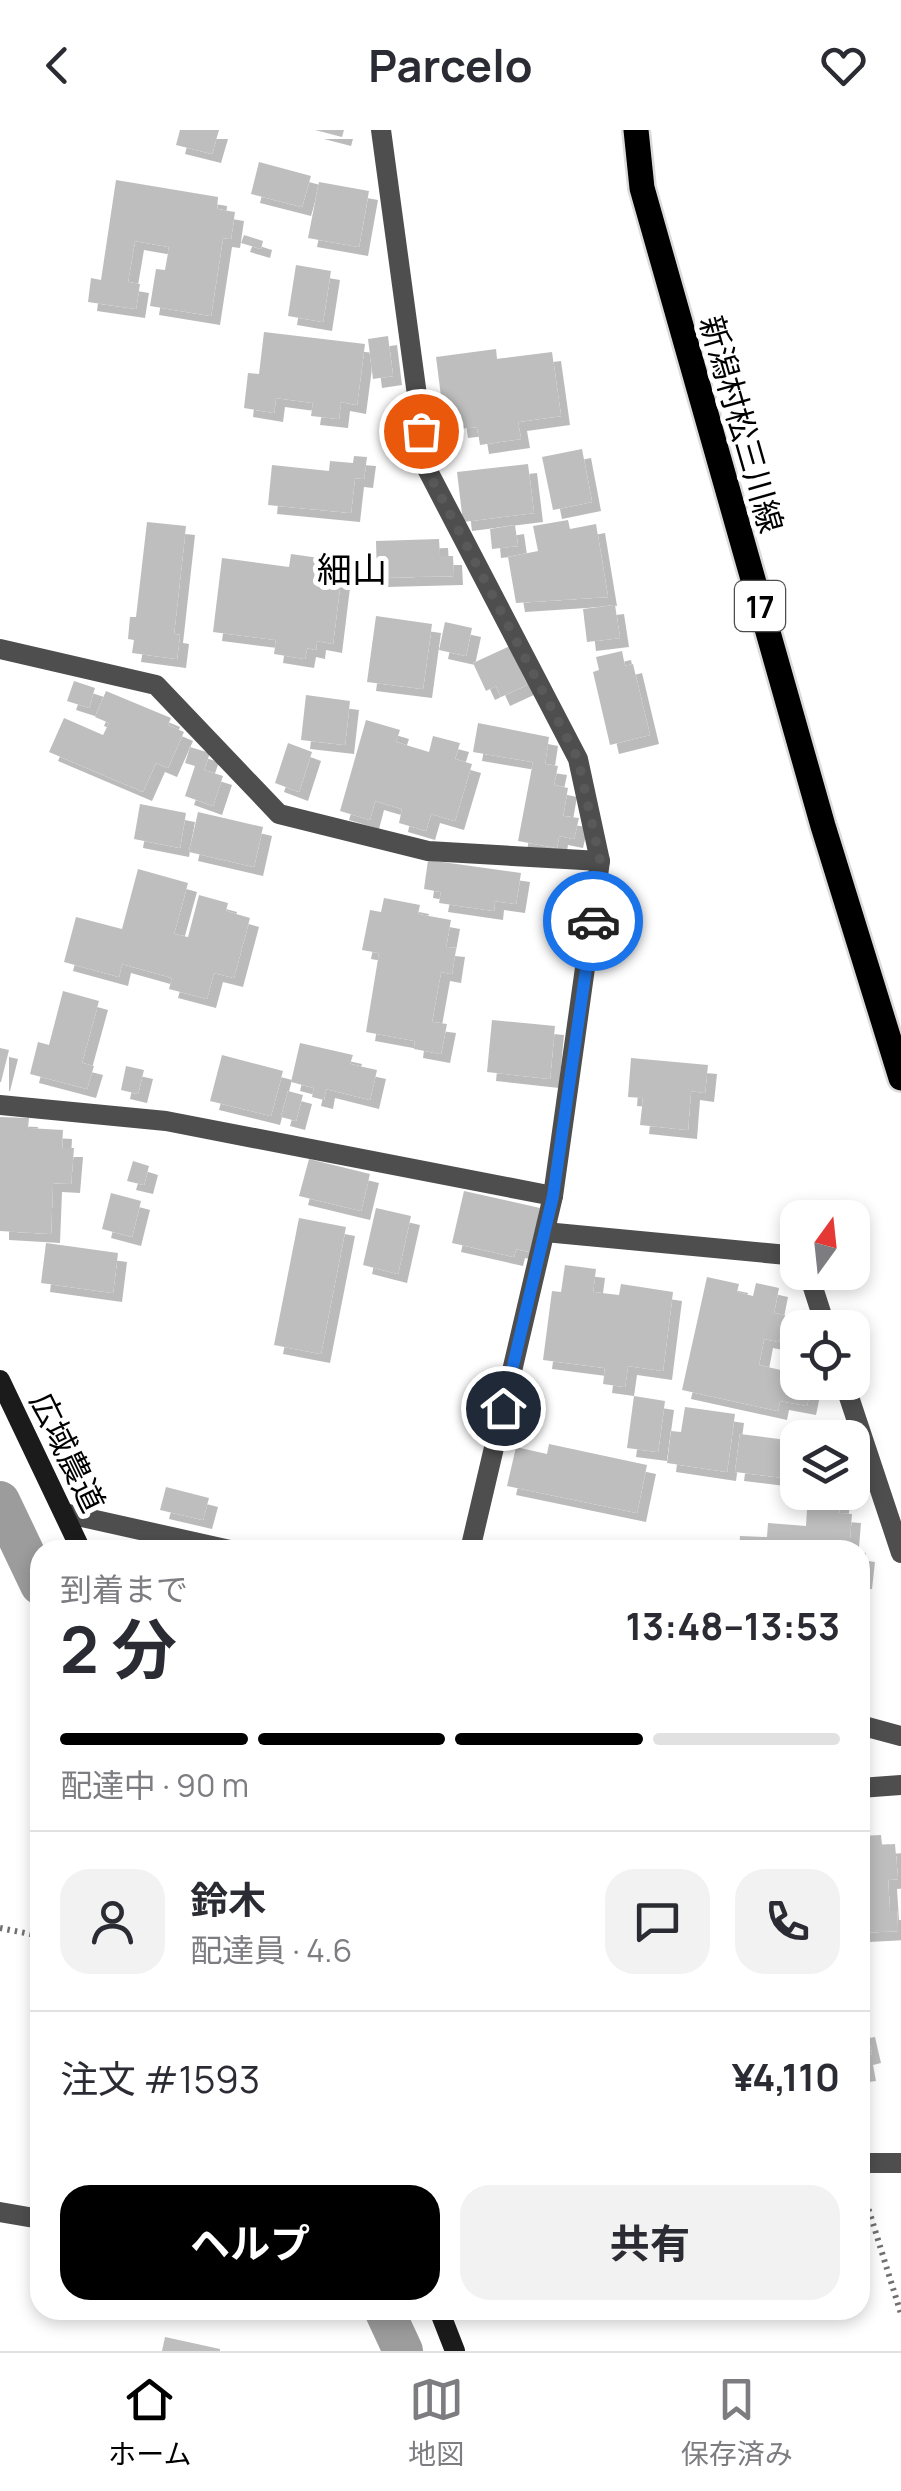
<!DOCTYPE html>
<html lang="ja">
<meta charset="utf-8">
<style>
:root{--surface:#fff;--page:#f2f2f3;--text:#2b2b33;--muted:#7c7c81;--line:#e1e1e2;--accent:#000}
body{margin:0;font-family:Manrope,"Noto Sans JP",sans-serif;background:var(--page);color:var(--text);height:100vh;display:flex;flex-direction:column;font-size:38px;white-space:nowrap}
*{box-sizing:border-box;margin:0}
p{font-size:32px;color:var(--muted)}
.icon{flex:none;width:55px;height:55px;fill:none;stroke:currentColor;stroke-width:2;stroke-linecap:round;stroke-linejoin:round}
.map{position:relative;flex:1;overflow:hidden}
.drawer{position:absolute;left:30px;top:1410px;width:840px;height:780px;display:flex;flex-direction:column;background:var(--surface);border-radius:30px;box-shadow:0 5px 15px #0003}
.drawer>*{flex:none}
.needle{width:65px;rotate:15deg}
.controls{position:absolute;left:780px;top:1070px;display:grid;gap:20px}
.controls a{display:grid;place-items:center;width:90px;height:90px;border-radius:20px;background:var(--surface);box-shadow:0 5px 15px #0003;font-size:50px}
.pin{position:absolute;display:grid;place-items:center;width:85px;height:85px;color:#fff;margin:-42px;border:5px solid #fff;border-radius:50%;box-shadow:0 2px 10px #0007}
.courier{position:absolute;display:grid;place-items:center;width:100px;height:100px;margin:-50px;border:8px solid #1a73e8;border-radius:50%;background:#fff;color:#222;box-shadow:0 2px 12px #0007}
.headline em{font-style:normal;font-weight:700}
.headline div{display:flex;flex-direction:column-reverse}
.headline{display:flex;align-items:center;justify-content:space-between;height:170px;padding:0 30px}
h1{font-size:65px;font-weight:700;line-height:75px}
.bar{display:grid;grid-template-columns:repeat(4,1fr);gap:15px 10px;align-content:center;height:120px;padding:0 30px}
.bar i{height:12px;border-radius:8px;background:var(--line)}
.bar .active{background:var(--accent)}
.bar p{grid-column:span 4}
.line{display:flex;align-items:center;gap:25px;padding:0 30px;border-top:2px solid var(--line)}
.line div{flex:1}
.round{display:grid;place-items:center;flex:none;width:105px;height:105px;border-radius:30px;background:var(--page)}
.cta{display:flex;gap:20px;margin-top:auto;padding:20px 30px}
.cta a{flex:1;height:115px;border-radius:30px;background:var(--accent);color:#fff;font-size:40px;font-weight:700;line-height:115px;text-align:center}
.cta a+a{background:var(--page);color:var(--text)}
header{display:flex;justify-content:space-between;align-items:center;height:130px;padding:0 30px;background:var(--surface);font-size:45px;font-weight:700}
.menu{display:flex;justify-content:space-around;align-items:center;height:140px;border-top:2px solid var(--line);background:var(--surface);font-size:28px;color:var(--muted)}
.menu a{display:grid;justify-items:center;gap:5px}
.menu .active{color:var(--accent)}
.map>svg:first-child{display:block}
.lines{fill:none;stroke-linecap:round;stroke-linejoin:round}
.canal{stroke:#9c9c9c;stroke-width:40}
.building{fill:#bebebe;filter:url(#shadow)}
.primary-casing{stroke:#dbdbdb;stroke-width:30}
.path{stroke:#707070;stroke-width:6;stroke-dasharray:2.5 5;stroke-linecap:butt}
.street{stroke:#4e4e4e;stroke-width:20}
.secondary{stroke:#1b1b1b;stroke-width:20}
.primary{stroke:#000;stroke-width:25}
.done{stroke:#595959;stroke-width:10;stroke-dasharray:0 18}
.route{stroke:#1a73e8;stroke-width:12}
.labels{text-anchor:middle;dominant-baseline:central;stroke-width:10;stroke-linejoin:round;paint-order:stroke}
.shield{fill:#fff;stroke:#4c4c4c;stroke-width:2.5}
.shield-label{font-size:30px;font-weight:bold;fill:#000}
.street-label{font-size:32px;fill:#000;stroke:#fff}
.neighbourhood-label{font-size:35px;fill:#000;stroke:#fff}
</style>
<header><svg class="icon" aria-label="back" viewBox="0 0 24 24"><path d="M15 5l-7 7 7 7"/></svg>Parcelo<svg class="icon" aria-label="heart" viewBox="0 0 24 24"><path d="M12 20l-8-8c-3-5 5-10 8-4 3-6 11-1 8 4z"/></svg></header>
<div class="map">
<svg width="901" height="2221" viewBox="0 0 901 2221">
<defs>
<filter id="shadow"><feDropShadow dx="9" dy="9" stdDeviation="0" flood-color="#0004"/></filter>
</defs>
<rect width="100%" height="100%" fill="#fff"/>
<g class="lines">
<g class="canal">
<polyline points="0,1371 40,1455"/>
<polyline points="384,2180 403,2221"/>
</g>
</g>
<g class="building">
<polygon points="180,0 219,0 212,24 176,15"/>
<polygon points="315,0 344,0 342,7"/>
<polygon points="259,32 311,46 302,77 251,64"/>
<polygon points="116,50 218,67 217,79 235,82 231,109 223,108 211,186 150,176 156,139 165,140 169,117 135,111 128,152 140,154 136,179 88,172 91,148 101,150"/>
<polygon points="319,52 369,61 359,117 308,108"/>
<polygon points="244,105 263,111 261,119 241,113"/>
<polygon points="296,135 331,141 323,192 288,186"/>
<polygon points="264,202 365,214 357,275 341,272 339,289 311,286 313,273 276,268 274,283 244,278 248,243 259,244"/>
<polygon points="388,206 393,246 373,249 368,209"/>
<polygon points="496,219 497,229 552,222 561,286 518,292 521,309 480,315 477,297 459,299 456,279 443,282 436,227"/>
<polygon points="582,319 592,372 553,380 542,327"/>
<polygon points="354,326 367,327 364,349 355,348 351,383 268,375 272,335 329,341 330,331 353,333"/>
<polygon points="528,334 534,383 463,392 457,342"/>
<polygon points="568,390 570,399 596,394 608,467 516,473 508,427 538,421 533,396"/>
<polygon points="147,392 186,396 174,504 180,505 177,529 132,523 134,510 128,509 130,487 136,487"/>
<polygon points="515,395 518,416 492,419 490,399"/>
<polygon points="439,409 440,426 453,426 454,446 377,448 376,411"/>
<polygon points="291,424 326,429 325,439 342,441 333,514 317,511 316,520 307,518 305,529 274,524 276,510 213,502 222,428 289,437"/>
<polygon points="615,475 620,508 587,512 583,479"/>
<polygon points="376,486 432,494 423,559 367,552"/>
<polygon points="445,492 472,498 466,526 439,520"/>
<polygon points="510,516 527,555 501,567 496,556 486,561 473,533"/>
<polygon points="622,521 625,536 633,534 650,605 610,615 593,542 599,540 596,527"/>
<polygon points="74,551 95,558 89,578 67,571"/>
<polygon points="106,561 171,588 168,595 184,602 168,638 156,633 143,662 49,622 64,588 103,605 109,593 95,587"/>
<polygon points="306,565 350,571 345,615 301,610"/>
<polygon points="366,590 400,600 396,612 429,622 433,606 460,613 455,629 472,634 455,691 431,684 426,701 399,693 402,679 375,671 370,690 340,681"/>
<polygon points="478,593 549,607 545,634 558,636 554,655 568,658 563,686 579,688 574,709 559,706 557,718 518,711 533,632 473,622"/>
<polygon points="288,613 312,622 299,662 275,653"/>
<polygon points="190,617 210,623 204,640 223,646 213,676 185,666 195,636 185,633"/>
<polygon points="140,674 186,683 180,718 134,709"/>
<polygon points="198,682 263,697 254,737 189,722"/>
<polygon points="428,730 521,743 516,774 495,771 494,781 439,773 441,762 424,759"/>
<polygon points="138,739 188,753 174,804 188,807 199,765 228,773 226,781 250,788 234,848 214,843 207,869 169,859 172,848 122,834 119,847 64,832 76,787 122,799"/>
<polygon points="384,768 420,775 418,784 451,790 446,817 456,818 452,844 441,842 432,892 447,894 441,924 414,919 415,911 366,902 379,823 362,820 370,780 381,782"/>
<polygon points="63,861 99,871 82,933 94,936 87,959 30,944 38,912 49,915"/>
<polygon points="492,890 555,896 550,949 487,942"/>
<polygon points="300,913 353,925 350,934 377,940 370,970 326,959 324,970 312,967 314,958 291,952"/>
<polygon points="0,918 9,920 1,952 0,952"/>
<polygon points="222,925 283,941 271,986 210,971"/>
<polygon points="631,928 708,935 705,963 691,961 688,1000 640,995 643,968 628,967"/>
<polygon points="126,936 144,940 138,964 121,960"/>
<polygon points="288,961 303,965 296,991 281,987"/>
<polygon points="0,987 29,988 28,998 63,1000 62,1018 74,1018 71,1054 53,1053 51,1104 0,1101"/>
<polygon points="309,1029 370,1044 361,1081 299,1066"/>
<polygon points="133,1031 149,1036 144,1055 127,1051"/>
<polygon points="464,1061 540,1078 530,1122 516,1119 514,1127 452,1113"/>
<polygon points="111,1063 141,1071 132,1107 102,1099"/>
<polygon points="376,1078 411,1086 398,1144 363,1135"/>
<polygon points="299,1088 346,1097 321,1224 274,1215"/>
<polygon points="46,1113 118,1123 113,1163 41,1153"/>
<polygon points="565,1135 596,1139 593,1162 619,1165 621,1154 673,1162 663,1241 628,1236 625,1257 603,1254 605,1238 543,1230 552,1161 561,1162"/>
<polygon points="707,1147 739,1154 737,1162 753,1166 756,1153 779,1158 774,1183 785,1185 779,1212 764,1209 759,1235 798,1244 798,1252 812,1252 807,1276 780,1271 778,1281 682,1260"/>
<polygon points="634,1266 665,1271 658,1322 627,1318"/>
<polygon points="685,1277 735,1284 727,1342 667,1333 671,1301 681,1302"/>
<polygon points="796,1295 853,1302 853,1308 798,1308 798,1340 793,1339 792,1349 735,1342 740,1304 794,1311"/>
<polygon points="549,1314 647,1335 637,1383 507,1356 516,1317 547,1324"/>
<polygon points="166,1357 209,1368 203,1390 160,1380"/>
<polygon points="808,1362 841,1364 839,1383 852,1384 849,1420 739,1420 740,1406 767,1407 768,1393 806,1396"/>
<polygon points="860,1422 866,1423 863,1450 860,1450"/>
<polygon points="881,1705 882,1715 895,1714 898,1749 888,1750 890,1781 897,1781 898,1801 860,1803 860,1706"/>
<polygon points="866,1898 872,1924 864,1926 867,1942 860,1943 860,1899"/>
<polygon points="165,2207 220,2219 220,2221 162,2221"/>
</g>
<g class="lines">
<g class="primary-casing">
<polyline id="primary" points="636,0 642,58 823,696 901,948"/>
</g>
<g class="path">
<polyline points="0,1798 40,1806"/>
<polyline points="862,2058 901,2184"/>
</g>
<g class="street">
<polyline points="381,0 427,339 578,629 600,731 553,1066 470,1420"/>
<polyline points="0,519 156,555 279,684 428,721 600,731"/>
<polyline points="0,975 166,991 553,1066"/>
<polyline points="545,1102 798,1126"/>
<polyline points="808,1142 826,1198"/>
<polyline points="844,1252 901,1423"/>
<polyline points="64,1383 230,1420"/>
<polyline points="860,1595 901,1606"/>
<polyline points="860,1658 901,1655"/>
<polyline points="860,2033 901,2033"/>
<polyline points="0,2082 40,2089"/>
</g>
<g class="secondary">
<polyline points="0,1250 81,1420"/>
<polyline points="439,2180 455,2221"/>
</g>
<use href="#primary" class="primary"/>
</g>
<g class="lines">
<polyline class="done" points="421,301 426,338 578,629 600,730 593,791"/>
<polyline class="route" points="503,1278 553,1066 593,791"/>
</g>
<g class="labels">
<rect class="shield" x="735" y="451" width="50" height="50" rx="8"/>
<g class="shield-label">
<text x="760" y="476">17</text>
</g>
<g class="street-label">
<text transform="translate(742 294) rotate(74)">新潟村松三川線</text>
<text transform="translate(68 1322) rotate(64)">広域農道</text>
</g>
<g class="neighbourhood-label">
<text x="352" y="439">細山</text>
</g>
</g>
</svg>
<div class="controls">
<a><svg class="needle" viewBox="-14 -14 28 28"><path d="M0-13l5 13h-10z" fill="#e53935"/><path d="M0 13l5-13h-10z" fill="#7c7c81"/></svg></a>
<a><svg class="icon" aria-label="locate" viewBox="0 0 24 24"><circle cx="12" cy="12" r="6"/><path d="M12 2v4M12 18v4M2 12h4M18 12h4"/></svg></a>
<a><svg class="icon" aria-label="layers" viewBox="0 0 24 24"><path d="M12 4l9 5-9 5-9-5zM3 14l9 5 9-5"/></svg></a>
</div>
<div class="pin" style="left:421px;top:301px;background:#ea580c"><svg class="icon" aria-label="bag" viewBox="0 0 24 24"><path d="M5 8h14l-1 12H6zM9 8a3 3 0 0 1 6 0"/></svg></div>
<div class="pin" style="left:503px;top:1278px;background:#1f2937"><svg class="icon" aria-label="home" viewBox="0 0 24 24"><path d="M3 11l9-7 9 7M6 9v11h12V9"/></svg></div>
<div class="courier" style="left:593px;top:791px"><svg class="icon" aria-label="car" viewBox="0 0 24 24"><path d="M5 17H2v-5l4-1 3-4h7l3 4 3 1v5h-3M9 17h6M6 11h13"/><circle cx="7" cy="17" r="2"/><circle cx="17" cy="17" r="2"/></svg></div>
<section class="drawer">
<div class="headline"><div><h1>2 分</h1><p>到着まで</p></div><em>13:48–13:53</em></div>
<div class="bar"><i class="active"></i><i class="active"></i><i class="active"></i><i></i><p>配達中 · 90 m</p></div>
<div class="line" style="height:180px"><a class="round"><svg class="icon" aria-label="person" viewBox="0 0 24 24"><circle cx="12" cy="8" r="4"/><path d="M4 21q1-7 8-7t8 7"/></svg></a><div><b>鈴木</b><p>配達員 · 4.6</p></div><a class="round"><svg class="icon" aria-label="chat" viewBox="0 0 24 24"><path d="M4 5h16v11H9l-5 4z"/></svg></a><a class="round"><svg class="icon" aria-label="phone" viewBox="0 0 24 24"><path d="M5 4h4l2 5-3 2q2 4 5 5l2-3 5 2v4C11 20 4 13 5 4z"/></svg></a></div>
<div class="line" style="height:130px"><div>注文 #1593</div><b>¥4,110</b></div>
<div class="cta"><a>ヘルプ</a><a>共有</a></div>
</section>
</div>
<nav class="menu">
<a class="active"><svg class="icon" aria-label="home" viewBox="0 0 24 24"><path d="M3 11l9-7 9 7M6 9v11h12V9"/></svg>ホーム</a>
<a><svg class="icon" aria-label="map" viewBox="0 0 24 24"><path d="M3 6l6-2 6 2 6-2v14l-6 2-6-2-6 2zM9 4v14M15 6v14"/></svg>地図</a>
<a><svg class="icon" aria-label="saved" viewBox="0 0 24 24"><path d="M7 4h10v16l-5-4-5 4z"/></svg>保存済み</a>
</nav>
